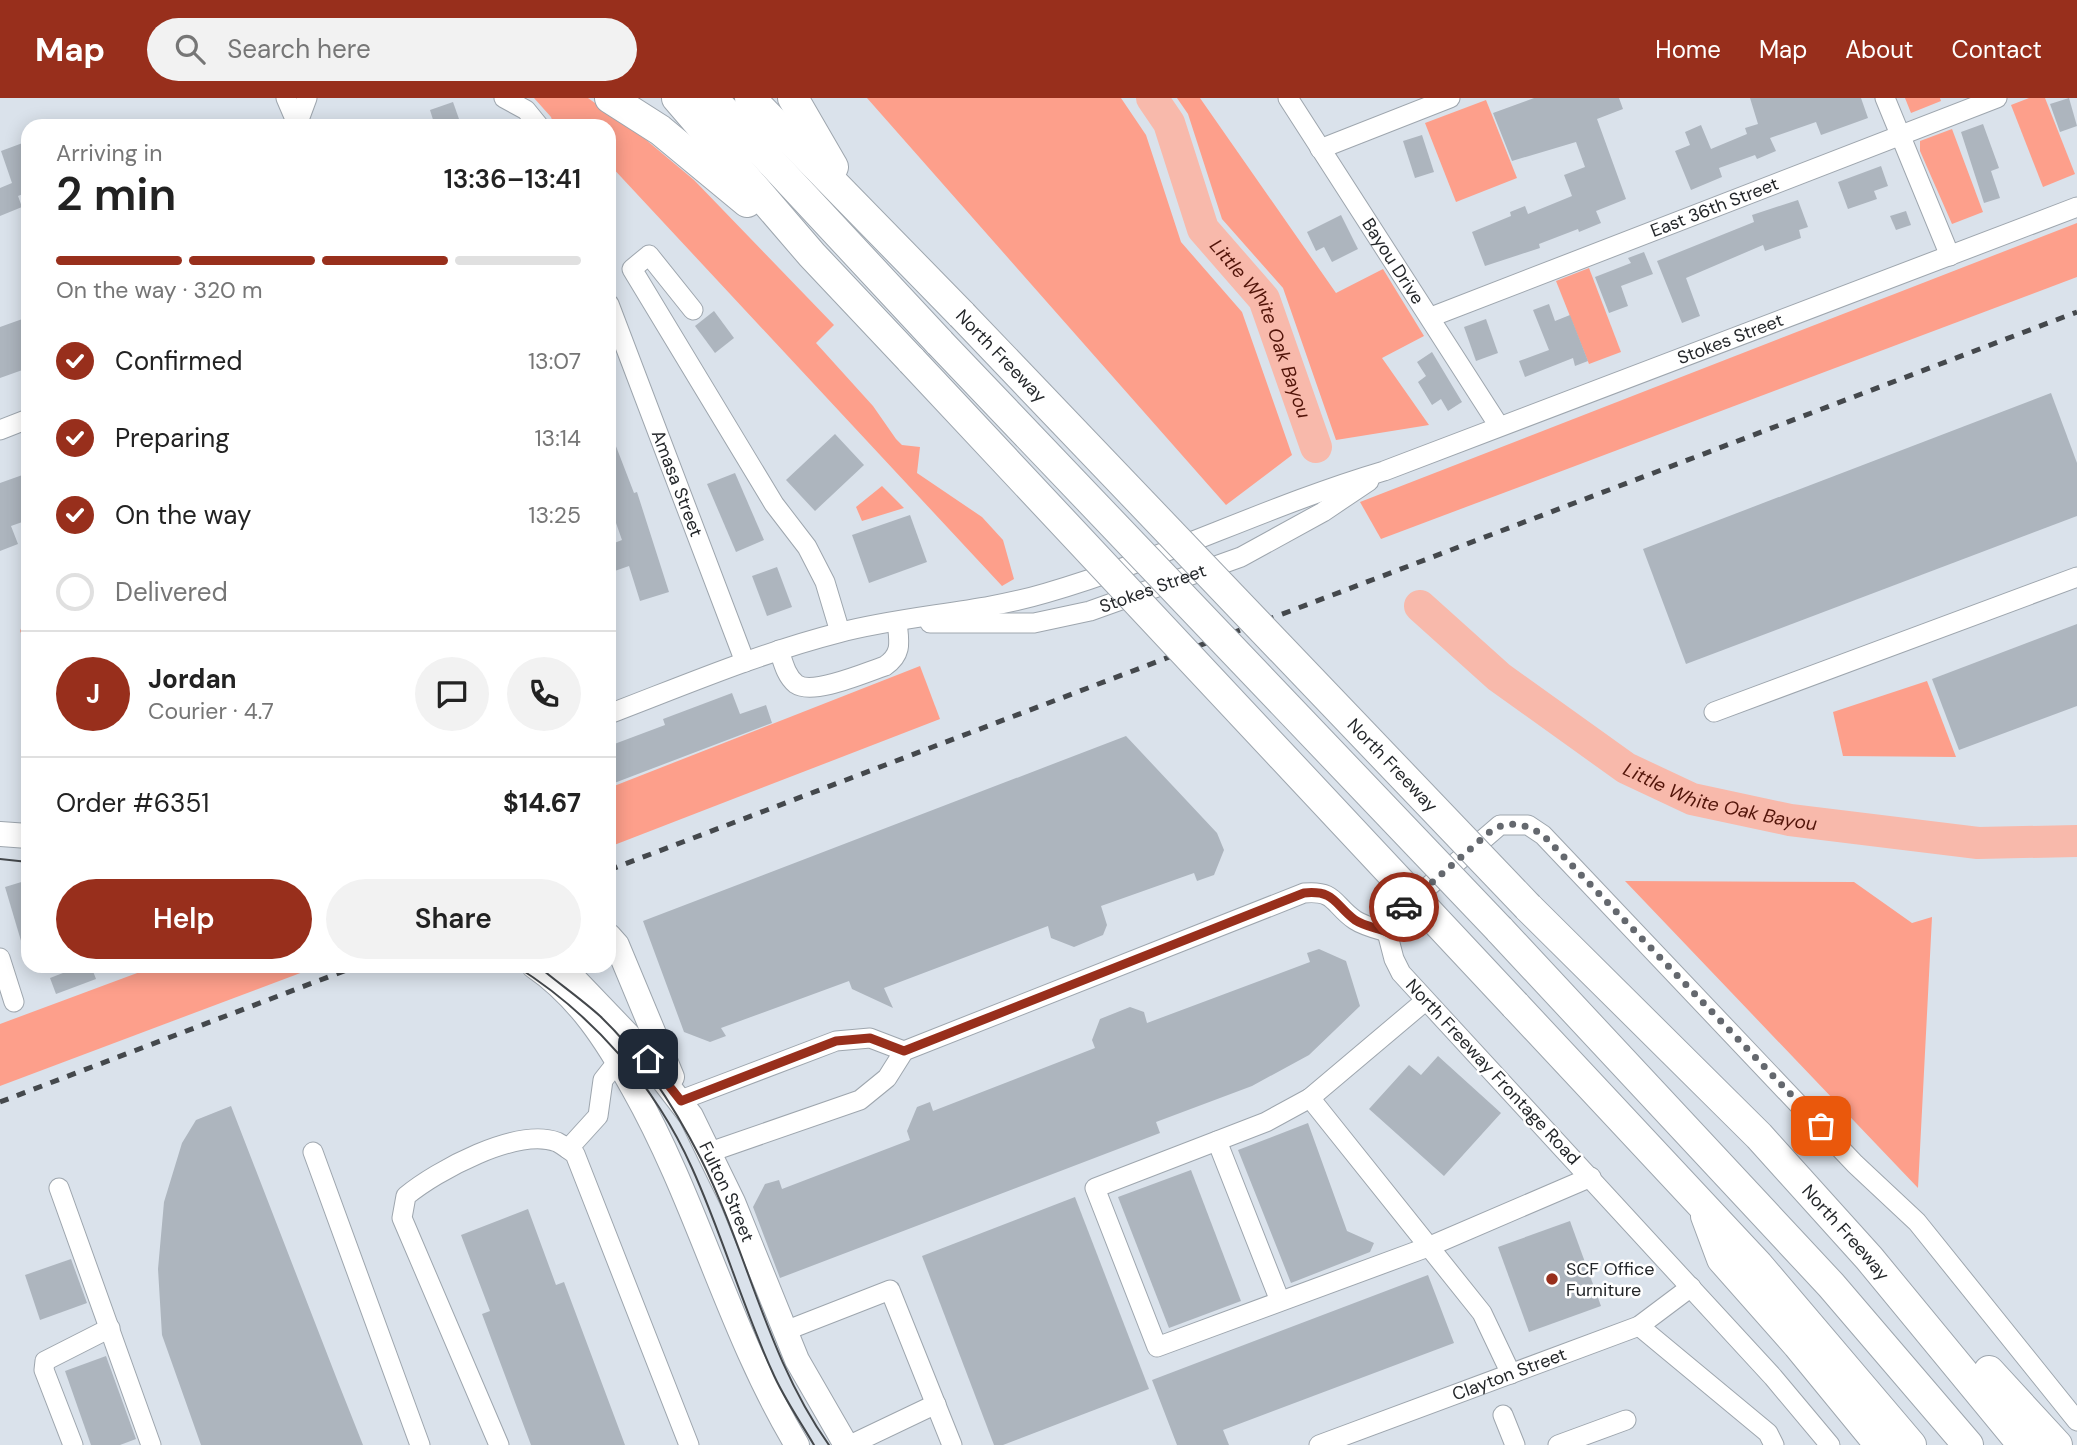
<!DOCTYPE html>
<meta charset="utf-8">
<style>
:root{--surface:#fff;--page:#f2f2f2;--text:#222;--muted:#767676;--line:#e0e0e0;--accent:#982f1c}
body{margin:0;font-family:"DM Sans",sans-serif;background:var(--page);color:var(--text);height:100vh;display:flex;flex-direction:column;font-size:26px;white-space:nowrap}
*{box-sizing:border-box;margin:0}
p{font-size:23px;color:var(--muted)}
.icon{flex:none;width:38px;height:38px;fill:none;stroke:currentColor;stroke-width:2;stroke-linecap:round;stroke-linejoin:round}
.map{position:relative;flex:1;overflow:hidden}
.panel{position:absolute;left:21px;top:21px;width:595px;height:854px;display:flex;flex-direction:column;background:var(--surface);border-radius:21px;box-shadow:0 4px 18px #0003}
.panel>*{flex:none}
.pin{position:absolute;display:grid;place-items:center;width:60px;height:60px;color:#fff;margin:-30px;border-radius:14px;box-shadow:0 4px 10px #0006}
.courier{position:absolute;display:grid;place-items:center;width:70px;height:70px;margin:-35px;border:5px solid #982f1c;border-radius:50%;background:#fff;color:#222;box-shadow:0 2px 9px #0007}
.overview em{font-style:normal;font-weight:600}
.overview div{display:flex;flex-direction:column-reverse}
.overview{display:flex;align-items:center;justify-content:space-between;height:119px;padding:0 35px}
h1{font-size:46px;font-weight:600;line-height:52px}
.bar{display:grid;grid-template-columns:repeat(4,1fr);gap:10px 7px;align-content:center;height:84px;padding:0 35px}
.bar i{height:9px;border-radius:5px;background:var(--line)}
.bar .active{background:var(--accent)}
.bar p{grid-column:span 4}
.line{display:flex;align-items:center;gap:18px;padding:0 35px;border-top:2px solid var(--line)}
.line div{flex:1}
.round{display:grid;place-items:center;flex:none;width:74px;height:74px;border-radius:37px;background:var(--page)}
ol{padding:0 35px;list-style:none}
li{display:flex;align-items:center;gap:21px;height:77px}
li p{margin-inline-start:auto}
li .icon{padding:7px;border-radius:50%;background:var(--accent);color:#fff;stroke-width:4}
li:last-child{color:var(--muted)}
li i{width:38px;height:38px;border:4px solid var(--line);border-radius:50%}
.primary-button{display:flex;gap:14px;margin-top:auto;padding:14px 35px}
.primary-button a{flex:1;height:80px;border-radius:42px;background:var(--accent);color:#fff;font-size:28px;font-weight:600;line-height:80px;text-align:center}
.primary-button a+a{background:var(--page);color:var(--text)}
header{display:flex;align-items:center;gap:42px;box-sizing:border-box;height:98px;padding:0 35px;background:var(--accent);color:#fff}
header strong{font-size:33px}
nav{display:flex;gap:38px;margin-inline-start:auto;font-size:24px}
.search{width:490px;height:63px;background:var(--page);display:flex;align-items:center;gap:18px;box-sizing:border-box;padding:0 24px;border-radius:38px;color:var(--muted);font-size:26px}
.map>svg:first-child{display:block}
.green{fill:#fd9f8b}
.lines{fill:none;stroke-linecap:round;stroke-linejoin:round}
.river{stroke:#f8b9ab;stroke-width:32}
.building{fill:#adb5be}
.minor-casing{stroke:#9ea6ae;stroke-width:21}
.major-casing{stroke:#9ea6ae;stroke-width:26}
.highway-casing{stroke:#9ea6ae;stroke-width:32}
.minor{stroke:#fff;stroke-width:19}
.major{stroke:#fff;stroke-width:24}
.highway{stroke:#fff;stroke-width:30}
.tram{stroke:#44484c;stroke-width:2}
.rail{stroke:#44484c;stroke-width:5;stroke-dasharray:9 9;stroke-linecap:butt}
.highway-bridge-casing{stroke:#9ea6ae;stroke-width:32;stroke-linecap:butt}
.highway-bridge{stroke:#fff;stroke-width:30}
.done{stroke:#64686e;stroke-width:7;stroke-dasharray:0 12.6}
.route{stroke:#982f1c;stroke-width:9}
.poi-dot{fill:#982f1c;stroke:#fff;stroke-width:2.5}
.labels{text-anchor:middle;dominant-baseline:central;stroke-width:5;stroke-linejoin:round;paint-order:stroke}
.street-label{font-size:18px;fill:#24272a;stroke:#fff}
.poi-label{font-size:18px;fill:#24272a;stroke:#fff;text-anchor:start}
.water-label{font-size:19px;font-style:italic;fill:#521409;stroke:#fff}
</style>
<header>
<strong>Map</strong>
<div class="search"><svg class="icon" aria-label="search" viewBox="0 0 24 24"><circle cx="10" cy="10" r="6"/><path d="M15 15l6 6"/></svg>Search here</div>
<nav><a>Home</a><a>Map</a><a>About</a><a>Contact</a></nav>
</header>
<div class="map">
<svg width="2077" height="1347" viewBox="0 0 2077 1347">
<rect width="100%" height="100%" fill="#dae2eb"/>
<g class="green">
<polygon points="534,0 588,0 645,41 694,82 834,227 816,245 873,308 896,341 902,347 920,349 917,375 982,419 1003,442 1014,481 1002,488 609,66 609,28 554,28 551,19"/>
<polygon points="867,0 1121,0 1146,37 1181,144 1242,214 1292,357 1226,407"/>
<polygon points="1177,0 1200,0 1336,195 1383,171 1424,238 1382,260 1429,327 1336,342 1283,190 1222,121 1188,16"/>
<polygon points="1905,0 1940,0 1941,3 1911,15"/>
<polygon points="2029,0 2045,0 2075,76 2043,89 2011,7"/>
<polygon points="1486,2 1517,80 1456,104 1425,25"/>
<polygon points="1952,31 1983,114 1952,126 1920,53 1920,43"/>
<polygon points="2077,125 2077,179 1381,441 1360,404"/>
<polygon points="1589,170 1621,254 1589,266 1556,183"/>
<polygon points="882,388 904,410 862,423 856,409"/>
<polygon points="28,514 28,550 20,533"/>
<polygon points="920,568 940,621 609,749 609,690"/>
<polygon points="1927,583 1956,659 1843,658 1833,614"/>
<polygon points="1625,783 1854,784 1912,825 1932,819 1918,1090"/>
<polygon points="156,868 319,868 0,988 0,926"/>
</g>
<g class="lines">
<g class="river">
<path id="s1" d="M1152,0L1169,25L1203,131L1264,201L1316,349"/>
<path id="s2" d="M1420,508L1499,579L1626,670L1692,701L1790,722L1978,745L2077,743"/>
</g>
</g>
<g class="building">
<polygon points="1534,0 1619,0 1623,11 1597,21 1626,101 1596,113 1601,125 1579,134 1578,131 1539,146 1540,150 1485,168 1472,134 1511,118 1510,114 1525,108 1528,116 1572,98 1564,77 1585,69 1576,44 1512,63 1493,15"/>
<polygon points="1750,0 1861,0 1868,20 1821,37 1816,24 1770,40 1776,53 1757,61 1755,57 1719,70 1722,79 1691,92 1675,53 1690,47 1685,34 1701,27 1711,51 1747,36 1745,30 1758,26"/>
<polygon points="2069,0 2077,28 2060,34 2050,6"/>
<polygon points="453,4 459,21 435,28 430,12"/>
<polygon points="1983,26 1999,70 1991,73 2000,100 1984,105 1961,34"/>
<polygon points="1422,37 1434,74 1415,80 1403,43"/>
<polygon points="28,43 28,94 18,98 22,109 0,118 0,90 12,85 1,53"/>
<polygon points="1881,68 1888,88 1874,93 1877,101 1848,111 1838,84"/>
<polygon points="1798,102 1808,129 1799,132 1801,140 1765,153 1763,147 1686,180 1700,218 1682,225 1657,163 1754,124 1752,117"/>
<polygon points="1906,113 1911,127 1896,132 1890,118"/>
<polygon points="1341,117 1358,151 1332,164 1324,149 1316,153 1307,134"/>
<polygon points="1644,154 1653,176 1621,188 1628,208 1609,215 1595,179 1631,165 1628,160"/>
<polygon points="1549,206 1555,223 1570,217 1588,263 1575,268 1573,260 1525,279 1519,263 1549,252 1533,212"/>
<polygon points="714,213 734,240 715,255 695,228"/>
<polygon points="28,219 28,270 0,280 0,229"/>
<polygon points="1486,221 1498,255 1476,263 1464,229"/>
<polygon points="1432,254 1462,304 1448,313 1441,301 1432,307 1418,284 1426,278 1417,264"/>
<polygon points="2051,295 2077,365 2077,418 1686,566 1643,451"/>
<polygon points="609,330 634,395 637,394 669,494 640,503 629,468 609,475 609,447 622,442 609,405"/>
<polygon points="835,336 864,367 815,413 786,382"/>
<polygon points="28,375 28,422 11,428 18,446 0,453 0,385"/>
<polygon points="735,375 764,442 736,454 707,386"/>
<polygon points="910,417 927,464 869,485 852,437"/>
<polygon points="777,469 792,509 767,518 752,478"/>
<polygon points="2077,526 2077,608 1959,652 1932,581"/>
<polygon points="732,595 740,616 766,607 772,625 609,687 609,648 665,627 663,621"/>
<polygon points="1126,638 1217,735 1224,752 1214,777 1197,783 1194,775 1101,808 1107,827 1103,837 1074,849 1051,840 1048,828 884,890 893,910 852,891 849,883 721,930 726,938 710,944 684,934 643,823"/>
<polygon points="28,782 28,853 24,853 5,789"/>
<polygon points="1319,851 1346,863 1360,908 1309,957 1252,988 1156,1024 1160,1035 780,1180 753,1109 765,1086 779,1082 782,1091 910,1042 907,1033 917,1009 930,1004 933,1013 1095,950 1092,942 1100,921 1130,909 1144,914 1147,925 1310,864 1307,855"/>
<polygon points="81,868 91,868 96,881 56,896 50,880"/>
<polygon points="1438,958 1501,1015 1444,1078 1369,1011 1409,967 1421,977"/>
<polygon points="231,1008 338,1284 363,1347 201,1347 162,1237 158,1171 164,1104 182,1045 196,1022"/>
<polygon points="1308,1025 1347,1133 1374,1145 1370,1154 1291,1185 1238,1052"/>
<polygon points="1191,1072 1241,1203 1169,1230 1118,1099"/>
<polygon points="1075,1099 1149,1291 1003,1347 994,1347 922,1158"/>
<polygon points="528,1111 556,1187 564,1184 625,1347 531,1347 482,1216 490,1213 461,1137"/>
<polygon points="1570,1123 1601,1208 1529,1234 1498,1149"/>
<polygon points="71,1161 87,1205 40,1222 25,1177"/>
<polygon points="1428,1177 1454,1245 1223,1332 1229,1347 1177,1347 1152,1282"/>
<polygon points="106,1258 136,1341 120,1347 91,1347 65,1273"/>
</g>
<g class="lines">
<g class="minor-casing">
<g id="minor">
<polyline points="286,0 298,28"/>
<polyline points="504,0 526,12 539,28"/>
<path id="s3" d="M1288,0L1499,328"/>
<polyline points="1885,0 1950,158"/>
<polyline points="297,27 307,0"/>
<polyline points="1320,51 1450,0"/>
<path id="s4" d="M609,206L745,564"/>
<polyline points="693,212 649,157 632,171 774,406 807,449 825,484 840,534"/>
<path id="s5" d="M1431,219L1997,0"/>
<polyline points="0,332 28,321"/>
<path id="s6" d="M930,525H1034L1090,513L1241,459L1323,414L1369,383"/>
<path d="M779,552C783,564 786,578 796,586C813,598 866,574 885,568C903,556 899,543 897,524"/>
<polyline points="1714,614 2077,479"/>
<path id="s7" d="M609,616C685,587 760,555 838,535C906,517 979,515 1046,495C1161,462 1269,407 1384,373L2077,109"/>
<polyline points="0,860 14,904"/>
<polyline points="1425,903 1310,1000 1266,1024 1095,1090 1157,1249 1428,1149 1591,1079"/>
<polyline points="1310,1000 1482,1215 1511,1276"/>
<polyline points="681,1002 836,943 870,940 904,953"/>
<polyline points="1217,1043 1280,1203"/>
<polyline points="568,1051 598,1018 603,982 618,963"/>
<polyline points="313,1054 420,1347"/>
<path d="M710,1054L860,1002L887,980L904,953L1304,795C1336,792 1333,807 1355,822C1364,828 1377,831 1387,834"/>
<polyline points="59,1090 151,1347"/>
<polyline points="1639,1228 1768,1335 1774,1347"/>
<polyline points="785,1233 890,1192 952,1347"/>
<polyline points="1503,1317 1515,1347"/>
<polyline points="73,1347 44,1272 45,1263 110,1230"/>
<path d="M499,1347L402,1120L406,1098C436,1073 517,1029 557,1044C563,1047 569,1052 575,1056L689,1347"/>
<polyline points="850,1347 936,1306"/>
<path id="s8" d="M1319,1347L1639,1228L1691,1189"/>
<polyline points="1558,1347 1626,1322"/>
<polyline points="1830,1347 1773,1279 1401,875 1394,861 1387,834 1394,818 1500,727 1528,727 1543,737 1855,1066 1917,1124 2077,1323"/>
</g>
</g>
<g class="major-casing">
<g id="major">
<polyline points="0,736 28,738"/>
<polyline points="609,838 617,847 672,979"/>
<path d="M534,868C579,899 607,943 633,990C698,1105 729,1234 797,1347"/>
<path id="s9" d="M562,868L631,940L691,1018L733,1104L797,1262L846,1347"/>
</g>
</g>
<g class="highway-casing">
<g id="highway">
<polyline points="610,0 660,32 747,104"/>
<polyline points="677,0 812,157 912,263"/>
<polyline points="712,0 940,245"/>
<polyline points="750,0 962,217"/>
<polyline points="793,0 833,69"/>
<path id="s10" d="M1528,809L1759,1038L1869,1160L2023,1347"/>
<polyline points="1499,831 1831,1187 1968,1347"/>
<polyline points="1515,907 1758,1167 1911,1347"/>
<polyline points="1706,1118 1722,1161 1798,1247 1880,1347"/>
<polyline points="1989,1273 2057,1347"/>
</g>
</g>
<use href="#minor" class="minor"/>
<use href="#major" class="major"/>
<use href="#highway" class="highway"/>
<g class="tram">
<polyline points="0,761 28,764"/>
<path d="M516,868C592,916 655,987 692,1070C722,1136 742,1207 772,1273C783,1299 800,1323 814,1347"/>
<path d="M538,868C558,885 580,900 600,918C642,958 675,1010 701,1061C748,1155 767,1260 829,1347"/>
</g>
<g class="rail">
<polyline points="609,772 2077,214"/>
<polyline points="0,1004 357,868"/>
</g>
<g class="highway-bridge-casing">
<g id="highway-bridge">
<path id="s11" d="M962,217L1528,809"/>
<polyline points="940,245 1499,831"/>
<polyline points="912,263 1515,907"/>
</g>
</g>
<use href="#highway-bridge" class="highway-bridge"/>
</g>
<g class="lines">
<path class="done" d="M1404,809L1492,732C1510,722 1526,726 1543,737L1821,1028"/>
<path class="route" d="M648,961L681,1003L836,943L870,940L904,953L1304,795C1335,792 1334,806 1355,822C1364,828 1377,830 1387,834L1394,818L1404,809"/>
</g>
<circle class="poi-dot" cx="1552" cy="1181" r="7"/>
<g class="labels">
<g class="street-label">
<text stroke="none"><textPath href="#s5" startOffset="304">East 36th Street</textPath></text>
<text stroke="none"><textPath href="#s3" startOffset="194">Bayou Drive</textPath></text>
<text stroke="none"><textPath href="#s7" startOffset="1185">Stokes Street</textPath></text>
<text transform="translate(1001 258) rotate(46)">North Freeway</text>
<text stroke="none"><textPath href="#s4" startOffset="192">Amasa Street</textPath></text>
<text stroke="none"><textPath href="#s6" startOffset="228">Stokes Street</textPath></text>
<text stroke="none"><textPath href="#s11" startOffset="623">North Freeway</textPath></text>
<text transform="translate(1493 974) rotate(47)">North Freeway Frontage Road</text>
<text stroke="none"><textPath href="#s9" startOffset="282">Fulton Street</textPath></text>
<text stroke="none"><textPath href="#s10" startOffset="455">North Freeway</textPath></text>
<text stroke="none"><textPath href="#s8" startOffset="203">Clayton Street</textPath></text>
</g>
<g class="poi-label">
<text x="1566" y="1171">SCF Office<tspan x="1566" dy="21">Furniture</tspan></text>
</g>
<g class="water-label">
<text stroke="none"><textPath href="#s1" startOffset="259">Little White Oak Bayou</textPath></text>
<text stroke="none"><textPath href="#s2" startOffset="362">Little White Oak Bayou</textPath></text>
</g>
</g>
</svg>
<div class="pin" style="left:1821px;top:1028px;background:#ea580c"><svg class="icon" aria-label="bag" viewBox="0 0 24 24"><path d="M5 8h14l-1 12H6zM9 8a3 3 0 0 1 6 0"/></svg></div>
<div class="pin" style="left:648px;top:961px;background:#1f2937"><svg class="icon" aria-label="home" viewBox="0 0 24 24"><path d="M3 11l9-7 9 7M6 9v11h12V9"/></svg></div>
<div class="courier" style="left:1404px;top:809px"><svg class="icon" aria-label="car" viewBox="0 0 24 24"><path d="M5 17H2v-5l4-1 3-4h7l3 4 3 1v5h-3M9 17h6M6 11h13"/><circle cx="7" cy="17" r="2"/><circle cx="17" cy="17" r="2"/></svg></div>
<section class="panel">
<div class="overview"><div><h1>2 min</h1><p>Arriving in</p></div><em>13:36–13:41</em></div>
<div class="bar"><i class="active"></i><i class="active"></i><i class="active"></i><i></i><p>On the way · 320 m</p></div>
<ol>
<li><svg class="icon" aria-label="check" viewBox="0 0 24 24"><path d="M5 12l5 5 9-10"/></svg>Confirmed<p>13:07</p></li>
<li><svg class="icon" aria-label="check" viewBox="0 0 24 24"><path d="M5 12l5 5 9-10"/></svg>Preparing<p>13:14</p></li>
<li><svg class="icon" aria-label="check" viewBox="0 0 24 24"><path d="M5 12l5 5 9-10"/></svg>On the way<p>13:25</p></li>
<li><i></i>Delivered</li>
</ol>
<div class="line" style="height:126px"><b class="round" style="background:var(--accent);color:#fff">J</b><div><b>Jordan</b><p>Courier · 4.7</p></div><a class="round"><svg class="icon" aria-label="chat" viewBox="0 0 24 24"><path d="M4 5h16v11H9l-5 4z"/></svg></a><a class="round"><svg class="icon" aria-label="phone" viewBox="0 0 24 24"><path d="M5 4h4l2 5-3 2q2 4 5 5l2-3 5 2v4C11 20 4 13 5 4z"/></svg></a></div>
<div class="line" style="height:91px"><div>Order #6351</div><b>$14.67</b></div>
<div class="primary-button"><a>Help</a><a>Share</a></div>
</section>
</div>
